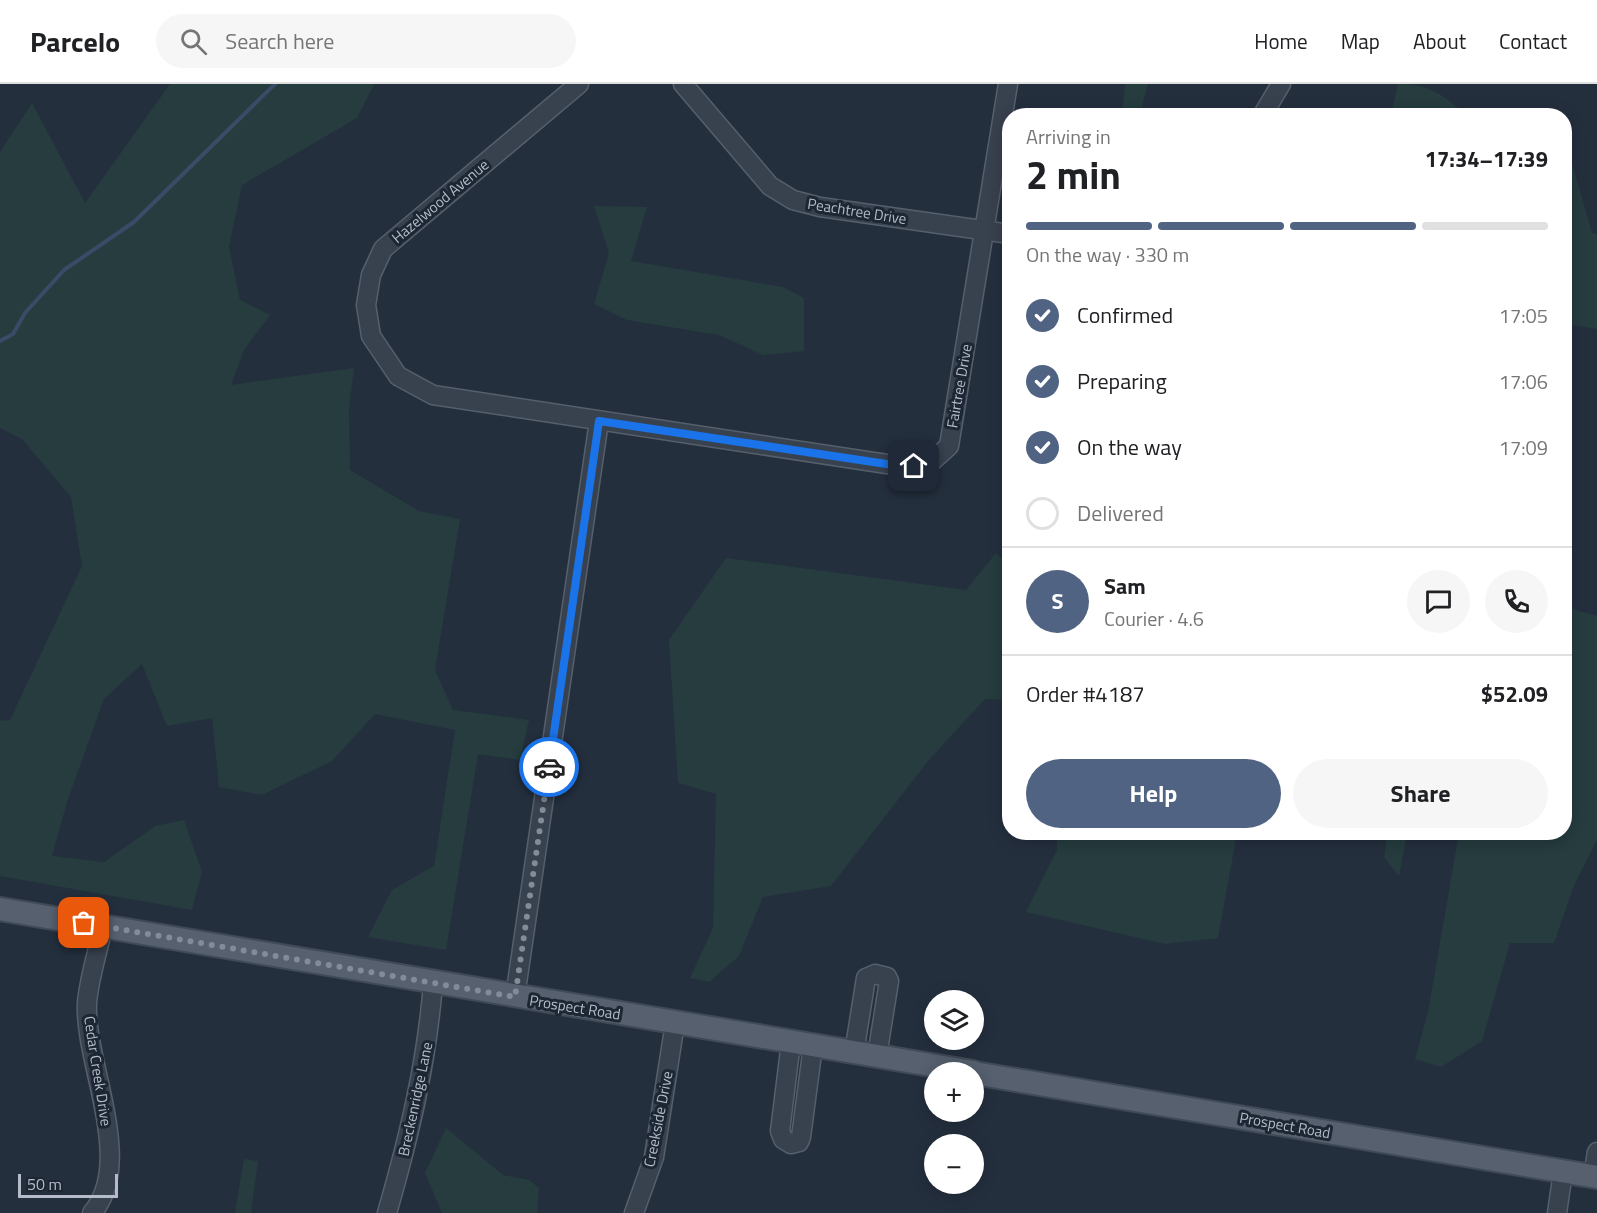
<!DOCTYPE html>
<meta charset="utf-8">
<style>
:root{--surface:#fff;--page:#f6f6f6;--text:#202124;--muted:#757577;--line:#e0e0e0;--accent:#506383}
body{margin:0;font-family:"Titillium Web",sans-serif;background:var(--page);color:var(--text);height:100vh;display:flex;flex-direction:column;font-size:22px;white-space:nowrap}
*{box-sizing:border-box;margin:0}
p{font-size:20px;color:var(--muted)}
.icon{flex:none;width:33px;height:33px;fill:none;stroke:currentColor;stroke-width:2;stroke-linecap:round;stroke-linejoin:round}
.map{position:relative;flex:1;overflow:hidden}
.panel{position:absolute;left:1002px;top:24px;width:570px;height:732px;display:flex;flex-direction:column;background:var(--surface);border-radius:24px;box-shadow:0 3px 15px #0003}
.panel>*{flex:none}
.controls{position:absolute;left:924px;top:906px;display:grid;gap:12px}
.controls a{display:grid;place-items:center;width:60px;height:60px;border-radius:50%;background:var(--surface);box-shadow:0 3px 15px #0003;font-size:30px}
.scale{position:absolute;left:18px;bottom:15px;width:100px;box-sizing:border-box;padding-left:6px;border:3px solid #b4bcc9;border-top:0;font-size:16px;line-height:21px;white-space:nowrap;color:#b4bcc9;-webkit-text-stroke:4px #1d2633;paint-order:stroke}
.pin{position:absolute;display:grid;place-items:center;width:51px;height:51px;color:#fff;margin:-26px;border-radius:12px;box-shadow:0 3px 9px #0006}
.courier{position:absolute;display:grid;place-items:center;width:60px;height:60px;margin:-30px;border:4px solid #1a73e8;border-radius:50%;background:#fff;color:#222;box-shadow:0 2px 8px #0007}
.overview em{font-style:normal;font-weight:700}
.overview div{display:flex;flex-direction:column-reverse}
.overview{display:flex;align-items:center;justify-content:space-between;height:102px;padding:0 24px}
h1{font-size:39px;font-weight:700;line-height:45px}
.bar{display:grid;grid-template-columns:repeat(4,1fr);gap:9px 6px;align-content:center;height:72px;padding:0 24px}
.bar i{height:8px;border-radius:4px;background:var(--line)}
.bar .current{background:var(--accent)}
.bar p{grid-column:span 4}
.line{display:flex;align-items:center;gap:15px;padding:0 24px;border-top:2px solid var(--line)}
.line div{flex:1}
.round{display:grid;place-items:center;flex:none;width:63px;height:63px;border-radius:32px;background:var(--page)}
ol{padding:0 24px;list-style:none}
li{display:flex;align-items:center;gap:18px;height:66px}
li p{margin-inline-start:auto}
li .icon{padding:6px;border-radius:50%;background:var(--accent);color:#fff;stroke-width:4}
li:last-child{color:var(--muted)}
li i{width:33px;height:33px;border:3px solid var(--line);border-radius:50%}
.cta{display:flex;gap:12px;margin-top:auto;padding:12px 24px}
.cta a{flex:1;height:69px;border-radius:36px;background:var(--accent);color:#fff;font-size:24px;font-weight:700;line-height:69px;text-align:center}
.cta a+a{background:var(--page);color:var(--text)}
header{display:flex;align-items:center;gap:36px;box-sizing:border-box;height:84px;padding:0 30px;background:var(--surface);border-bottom:2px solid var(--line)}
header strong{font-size:28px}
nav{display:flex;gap:33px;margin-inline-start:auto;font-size:21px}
.search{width:420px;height:54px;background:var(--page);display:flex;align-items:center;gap:15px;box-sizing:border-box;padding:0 21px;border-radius:33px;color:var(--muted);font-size:22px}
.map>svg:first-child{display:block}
.green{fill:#263c3f}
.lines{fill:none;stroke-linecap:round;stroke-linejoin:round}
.stream{stroke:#394c67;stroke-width:4}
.minor-casing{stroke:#565f6c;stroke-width:21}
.major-casing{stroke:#414a57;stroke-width:26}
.minor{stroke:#38414e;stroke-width:18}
.major{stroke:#56606e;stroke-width:22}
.done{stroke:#828b98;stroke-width:6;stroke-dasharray:0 10.8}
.route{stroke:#1a73e8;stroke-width:8}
.labels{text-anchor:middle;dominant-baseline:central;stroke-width:6;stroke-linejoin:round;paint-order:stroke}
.street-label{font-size:15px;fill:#b4bcc9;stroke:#1d2633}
</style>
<header>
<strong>Parcelo</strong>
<div class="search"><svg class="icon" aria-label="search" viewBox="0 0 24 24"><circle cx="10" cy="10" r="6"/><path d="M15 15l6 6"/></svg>Search here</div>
<nav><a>Home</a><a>Map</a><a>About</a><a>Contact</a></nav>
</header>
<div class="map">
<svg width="1597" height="1129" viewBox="0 0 1597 1129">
<rect width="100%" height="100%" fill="#242f3e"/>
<g class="green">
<polygon points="170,0 374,0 357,34 242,101 229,163 240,216 270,231 244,266 231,301 354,284 349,324 350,386 419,427 460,435 435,586 453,626 529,636 520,676 478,670 446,866 368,853 392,806 434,782 455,646 375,630 332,677 262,711 219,703 212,634 167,642 142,580 104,615 67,718 52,772 104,778 155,742 184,736 202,788 192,826 0,792 0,637 10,636 82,482 71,413 22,355 0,344 0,68 32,19 85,119"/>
<polygon points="1125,0 1148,0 1140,31 1122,31"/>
<path d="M1398,0C1430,0 1443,11 1467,31H1391Z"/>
<polygon points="1564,51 1592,149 1597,150 1597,245 1565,240"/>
<polygon points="594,122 647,123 631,177 783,203 804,214 804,267 763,271 719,251 627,236 594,220 609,169"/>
<polygon points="996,469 1009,481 1009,616 985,615 928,677 831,802 763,813 739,872 709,898 690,894 713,844 716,710 678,699 669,556 726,474 966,506"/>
<polygon points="1565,523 1597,532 1597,756 1574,801 1554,859 1510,859 1482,957 1441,983 1415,975 1428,928 1459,749 1564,748"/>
<polygon points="1057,749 1237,749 1218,854 1165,860 1026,828 1057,766"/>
<polygon points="1388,749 1407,749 1399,792 1384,773"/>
<polygon points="446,1044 503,1091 529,1096 539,1104 537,1129 442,1129 425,1089"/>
<polygon points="244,1075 258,1077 251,1129 235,1129"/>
</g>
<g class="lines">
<polyline class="stream" points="0,257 13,250 25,229 64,186 134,138 275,0"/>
<g class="minor-casing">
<g id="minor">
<polyline points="579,0 383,165 371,191 366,221 371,252 398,292 433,311 900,382 928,381 949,362 1008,0"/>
<polyline points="683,0 770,102 793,116 820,123 1010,150"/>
<polyline points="1262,32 1281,0"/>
<polyline points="515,913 599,337"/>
<polyline points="791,958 780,1047 783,1055 791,1060 799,1058 801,1053 813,962"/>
<polyline points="854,969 866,894 875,890 887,893 889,897 877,972"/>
<polyline points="1593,1093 1597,1068"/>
<path d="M92,1129C136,1078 84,979 87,919C89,894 98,867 103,843"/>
<path d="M387,1129C409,1053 427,978 433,899"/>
<polyline points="634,1129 654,1073 675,939"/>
<polyline points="1557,1129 1563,1088"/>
</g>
</g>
<g class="major-casing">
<g id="major">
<polyline points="0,825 973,988"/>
<polyline points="974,989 1597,1093"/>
</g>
</g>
<use href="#minor" class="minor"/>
<use href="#major" class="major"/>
</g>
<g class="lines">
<polyline class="done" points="84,839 515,913 549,683"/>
<polyline class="route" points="549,683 599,337 900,382 914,382"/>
</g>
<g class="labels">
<g class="street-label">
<text transform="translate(440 117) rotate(-40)">Hazelwood Avenue</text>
<text transform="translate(857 127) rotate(9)">Peachtree Drive</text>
<text transform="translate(959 302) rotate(-80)">Fairtree Drive</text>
<text transform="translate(575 923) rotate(9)">Prospect Road</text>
<text transform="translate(98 987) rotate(81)">Cedar Creek Drive</text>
<text transform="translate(415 1015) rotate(-78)">Breckenridge Lane</text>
<text transform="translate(658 1035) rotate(-79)">Creekside Drive</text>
<text transform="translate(1285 1041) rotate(10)">Prospect Road</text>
</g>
</g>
</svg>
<div class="controls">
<a><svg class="icon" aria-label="layers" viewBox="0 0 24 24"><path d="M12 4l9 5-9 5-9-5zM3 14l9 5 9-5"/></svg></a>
<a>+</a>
<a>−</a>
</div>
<div class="scale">50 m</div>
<div class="pin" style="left:84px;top:839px;background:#ea580c"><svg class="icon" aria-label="bag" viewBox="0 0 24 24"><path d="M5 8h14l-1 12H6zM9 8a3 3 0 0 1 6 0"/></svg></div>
<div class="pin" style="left:914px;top:382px;background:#1f2937"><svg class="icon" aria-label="home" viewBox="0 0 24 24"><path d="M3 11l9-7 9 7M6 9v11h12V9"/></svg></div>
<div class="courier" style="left:549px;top:683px"><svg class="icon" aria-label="car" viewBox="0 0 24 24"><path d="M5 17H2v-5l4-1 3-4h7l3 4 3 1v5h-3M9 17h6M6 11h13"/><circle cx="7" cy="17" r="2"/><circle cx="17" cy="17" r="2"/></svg></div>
<section class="panel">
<div class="overview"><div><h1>2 min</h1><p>Arriving in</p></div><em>17:34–17:39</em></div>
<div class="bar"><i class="current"></i><i class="current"></i><i class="current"></i><i></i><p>On the way · 330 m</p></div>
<ol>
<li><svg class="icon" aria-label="check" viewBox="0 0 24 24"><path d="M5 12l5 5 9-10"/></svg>Confirmed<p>17:05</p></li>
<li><svg class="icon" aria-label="check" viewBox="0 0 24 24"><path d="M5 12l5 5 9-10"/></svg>Preparing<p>17:06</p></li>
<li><svg class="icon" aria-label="check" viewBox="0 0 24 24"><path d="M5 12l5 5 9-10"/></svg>On the way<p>17:09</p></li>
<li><i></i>Delivered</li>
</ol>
<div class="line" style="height:108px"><b class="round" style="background:var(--accent);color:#fff">S</b><div><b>Sam</b><p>Courier · 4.6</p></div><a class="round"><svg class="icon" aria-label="chat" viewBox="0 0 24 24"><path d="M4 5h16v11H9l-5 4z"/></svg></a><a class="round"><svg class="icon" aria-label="phone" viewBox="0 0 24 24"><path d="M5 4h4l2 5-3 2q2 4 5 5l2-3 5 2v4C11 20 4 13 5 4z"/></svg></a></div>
<div class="line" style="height:78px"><div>Order #4187</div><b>$52.09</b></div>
<div class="cta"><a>Help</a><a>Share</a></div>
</section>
</div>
